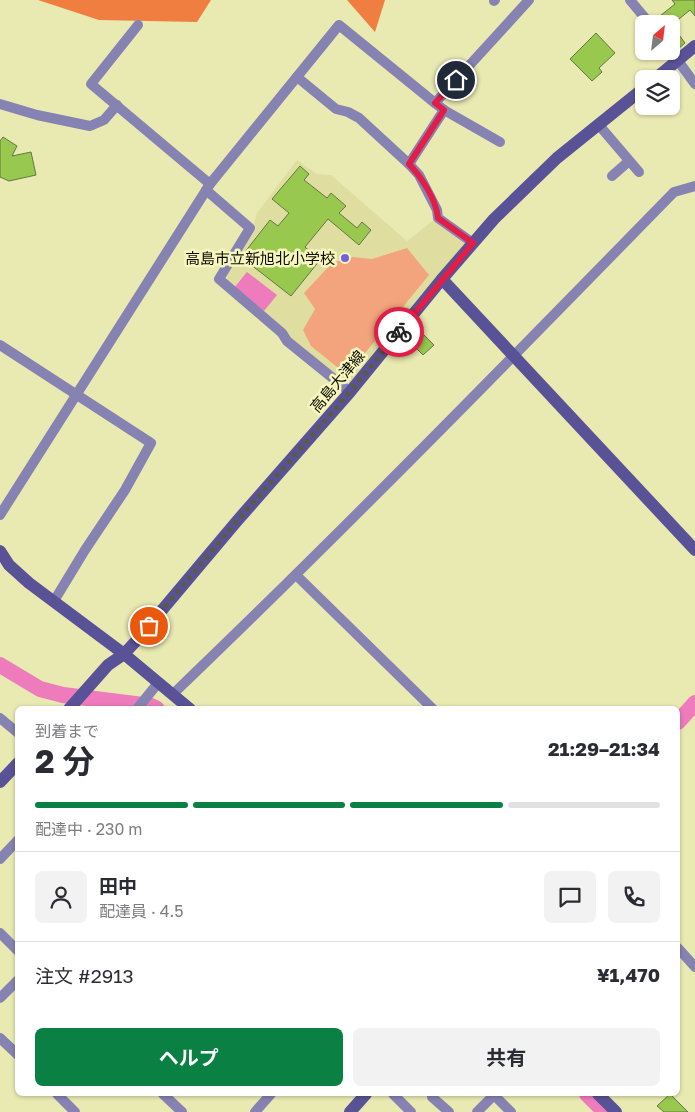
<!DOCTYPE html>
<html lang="ja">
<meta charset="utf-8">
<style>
:root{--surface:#fff;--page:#f2f2f3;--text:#2b2b33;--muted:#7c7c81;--line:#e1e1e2;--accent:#0b8043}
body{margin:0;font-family:"Golos Text","Noto Sans JP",sans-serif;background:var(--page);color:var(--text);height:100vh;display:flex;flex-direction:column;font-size:19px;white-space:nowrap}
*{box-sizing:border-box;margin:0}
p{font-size:16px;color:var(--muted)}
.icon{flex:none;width:28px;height:28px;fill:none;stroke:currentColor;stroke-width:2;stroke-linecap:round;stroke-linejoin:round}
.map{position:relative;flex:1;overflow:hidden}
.sheet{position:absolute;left:15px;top:706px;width:665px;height:390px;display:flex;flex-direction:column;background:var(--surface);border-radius:8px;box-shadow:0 1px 4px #0004}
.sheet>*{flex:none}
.needle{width:32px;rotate:28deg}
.fabs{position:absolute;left:635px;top:15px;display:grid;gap:10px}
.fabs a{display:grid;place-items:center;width:45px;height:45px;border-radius:8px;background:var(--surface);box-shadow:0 1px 4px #0004;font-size:25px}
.pin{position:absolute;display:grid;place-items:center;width:42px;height:42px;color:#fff;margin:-21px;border:2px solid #fff;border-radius:50%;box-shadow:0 1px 5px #0007}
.courier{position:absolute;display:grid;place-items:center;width:50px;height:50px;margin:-25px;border:4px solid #e11d48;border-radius:50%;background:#fff;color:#222;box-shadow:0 1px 6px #0007}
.summary em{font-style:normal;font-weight:700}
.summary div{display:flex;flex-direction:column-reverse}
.summary{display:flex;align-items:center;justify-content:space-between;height:85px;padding:0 20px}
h1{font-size:32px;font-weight:700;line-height:38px}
.bar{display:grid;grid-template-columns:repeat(4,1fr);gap:8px 5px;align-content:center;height:60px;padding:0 20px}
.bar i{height:6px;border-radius:4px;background:var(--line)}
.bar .selected{background:var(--accent)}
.bar p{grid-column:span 4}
.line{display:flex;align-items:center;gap:12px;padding:0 20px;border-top:1px solid var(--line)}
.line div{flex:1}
.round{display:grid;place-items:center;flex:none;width:52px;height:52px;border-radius:8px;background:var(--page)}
.primary-button{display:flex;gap:10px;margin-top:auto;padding:10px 20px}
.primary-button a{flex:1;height:58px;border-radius:8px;background:var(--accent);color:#fff;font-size:20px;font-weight:700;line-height:58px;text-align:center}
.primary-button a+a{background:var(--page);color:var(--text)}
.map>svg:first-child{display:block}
.built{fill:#dfdea0}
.green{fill:#f4a47c}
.forest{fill:#f07e40}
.water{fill:#ee7bbb}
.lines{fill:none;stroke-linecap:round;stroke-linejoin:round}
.river{stroke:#ee7bbb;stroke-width:16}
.building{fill:#99c84e;stroke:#637749}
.street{stroke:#8682b2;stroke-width:10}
.secondary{stroke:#5a5296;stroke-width:12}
.done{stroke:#5b5b3e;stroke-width:5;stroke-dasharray:0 9}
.route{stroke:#e11d48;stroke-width:6}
.poi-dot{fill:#7661dc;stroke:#f7f6bf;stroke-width:2}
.labels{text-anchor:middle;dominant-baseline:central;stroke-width:5;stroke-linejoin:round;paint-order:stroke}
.poi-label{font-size:15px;fill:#0e0e00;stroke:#f7f6bf;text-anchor:end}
.street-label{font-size:15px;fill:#0e0e00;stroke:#f7f6bf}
</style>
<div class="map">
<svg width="695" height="1112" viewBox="0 0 695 1112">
<rect width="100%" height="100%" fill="#e9e9b2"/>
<polygon class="built" points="297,160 317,174 331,175 407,241 434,220 465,244 351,384 344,381 288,336 231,287 227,279 227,273 256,228 254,223 257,213"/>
<polygon class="green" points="407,248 429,275 347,375 311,346 303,330 315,309 304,293 332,263 353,257 372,259"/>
<g class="forest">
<polygon points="38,0 211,0 197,22 99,20"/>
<polygon points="347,0 385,0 375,32"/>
</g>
<polygon class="water" points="247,272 277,295 264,311 234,288"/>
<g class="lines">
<g class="river">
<polyline points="0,665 40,689 63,695 151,706 157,709"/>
<polyline points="678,722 695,703"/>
<polyline points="587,1094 605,1112"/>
</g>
</g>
<g class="building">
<polygon points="672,0 695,0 695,16 690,10 673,24 667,24 660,16 675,4"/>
<polygon points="671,24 685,43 678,49 671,40"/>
<polygon points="596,33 615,53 599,68 602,72 592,81 570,59"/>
<polygon points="3,137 17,146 12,156 31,152 36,175 9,181 0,177 0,141"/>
<polygon points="300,166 309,174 304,180 327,198 331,193 346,206 339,213 357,228 362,222 371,230 359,245 328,219 305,247 320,260 291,296 241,257 270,220 278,226 289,213 272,199"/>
<polygon points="420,331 434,345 423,355 410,342"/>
<polygon points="670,1094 688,1112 664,1112 657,1106"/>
</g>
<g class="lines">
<g class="street">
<polyline points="630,0 650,24"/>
<polyline points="494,1 495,0"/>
<polyline points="138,25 91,84 210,184"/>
<polyline points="671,51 695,84"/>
<polyline points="297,77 336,109 348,112 359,118 409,164 419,175 437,210 438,218 473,243"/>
<polyline points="435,103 444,110 500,142"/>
<polyline points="0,104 37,115 90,126 104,120 117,105"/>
<polyline points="598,124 639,172"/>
<polyline points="409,164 444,110"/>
<polyline points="612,176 629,161"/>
<polyline points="206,190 250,228 219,279 282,333 287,341 350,392"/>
<polyline points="0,345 151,443 125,490 85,550 54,601"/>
<polyline points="0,515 210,184 339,25 435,103 529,0"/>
<polyline points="296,575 433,709"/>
<path d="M173,694C344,530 509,361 674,192L695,186"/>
<polyline points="137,709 158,683"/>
<polyline points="0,718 18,733"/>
<polyline points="0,859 18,840"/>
<polyline points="0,933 18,951"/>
<polyline points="678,948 695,967"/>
<polyline points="0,998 18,980"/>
<polyline points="0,1038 18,1055"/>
<polyline points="57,1094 75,1112"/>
<polyline points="163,1094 182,1112"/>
<polyline points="393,1094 411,1112"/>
<polyline points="494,1095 511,1112"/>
<polyline points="432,1097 449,1112"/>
<polyline points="255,1112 271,1094"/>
<polyline points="477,1112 495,1094"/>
</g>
<g class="secondary">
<polyline points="655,79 695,46"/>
<polyline points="442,279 695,550"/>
<polyline points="0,551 9,565 29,583 124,654 190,709"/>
<polyline points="69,709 108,665 124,654 136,641 237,521 350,392 442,279 494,219 557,158 644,88"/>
<polyline points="0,782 18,763"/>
<polyline points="598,1094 616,1112"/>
<polyline points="350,1112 366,1094"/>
</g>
</g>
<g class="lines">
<polyline class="done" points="149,626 237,521 350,392 399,332"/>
<path class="route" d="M399,332L473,243L438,218C436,199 422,178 409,164L444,110L435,103L456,80"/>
</g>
<circle class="poi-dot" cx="345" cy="258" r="5"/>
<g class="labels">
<g class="poi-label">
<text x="335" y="258">高島市立新旭北小学校</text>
</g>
<g class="street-label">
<text transform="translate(337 381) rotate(-50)">高島大津線</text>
</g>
</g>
</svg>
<div class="fabs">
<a><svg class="needle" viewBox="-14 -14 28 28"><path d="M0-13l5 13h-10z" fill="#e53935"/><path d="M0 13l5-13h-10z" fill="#7c7c81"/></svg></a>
<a><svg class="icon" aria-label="layers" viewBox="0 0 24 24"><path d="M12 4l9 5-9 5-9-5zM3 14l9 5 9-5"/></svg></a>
</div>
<div class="pin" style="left:149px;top:626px;background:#ea580c"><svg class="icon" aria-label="bag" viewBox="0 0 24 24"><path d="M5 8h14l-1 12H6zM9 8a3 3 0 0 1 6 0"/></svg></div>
<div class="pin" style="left:456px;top:80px;background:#1f2937"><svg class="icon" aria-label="home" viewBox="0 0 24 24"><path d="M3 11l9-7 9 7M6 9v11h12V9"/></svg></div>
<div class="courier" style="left:399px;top:332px"><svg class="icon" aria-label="bike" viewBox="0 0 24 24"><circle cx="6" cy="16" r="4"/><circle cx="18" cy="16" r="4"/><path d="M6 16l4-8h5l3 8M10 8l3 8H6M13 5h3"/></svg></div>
<section class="sheet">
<div class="summary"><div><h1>2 分</h1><p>到着まで</p></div><em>21:29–21:34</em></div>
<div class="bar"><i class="selected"></i><i class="selected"></i><i class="selected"></i><i></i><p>配達中 · 230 m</p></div>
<div class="line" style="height:90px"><a class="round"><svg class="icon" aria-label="person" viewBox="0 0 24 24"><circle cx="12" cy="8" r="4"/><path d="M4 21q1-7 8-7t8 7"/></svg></a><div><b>田中</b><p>配達員 · 4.5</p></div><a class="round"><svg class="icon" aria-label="chat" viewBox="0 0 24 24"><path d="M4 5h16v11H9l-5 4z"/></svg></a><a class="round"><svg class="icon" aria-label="phone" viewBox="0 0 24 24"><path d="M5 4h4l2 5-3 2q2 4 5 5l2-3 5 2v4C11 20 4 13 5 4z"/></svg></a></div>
<div class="line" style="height:65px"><div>注文 #2913</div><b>¥1,470</b></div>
<div class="primary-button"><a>ヘルプ</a><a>共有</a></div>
</section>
</div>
